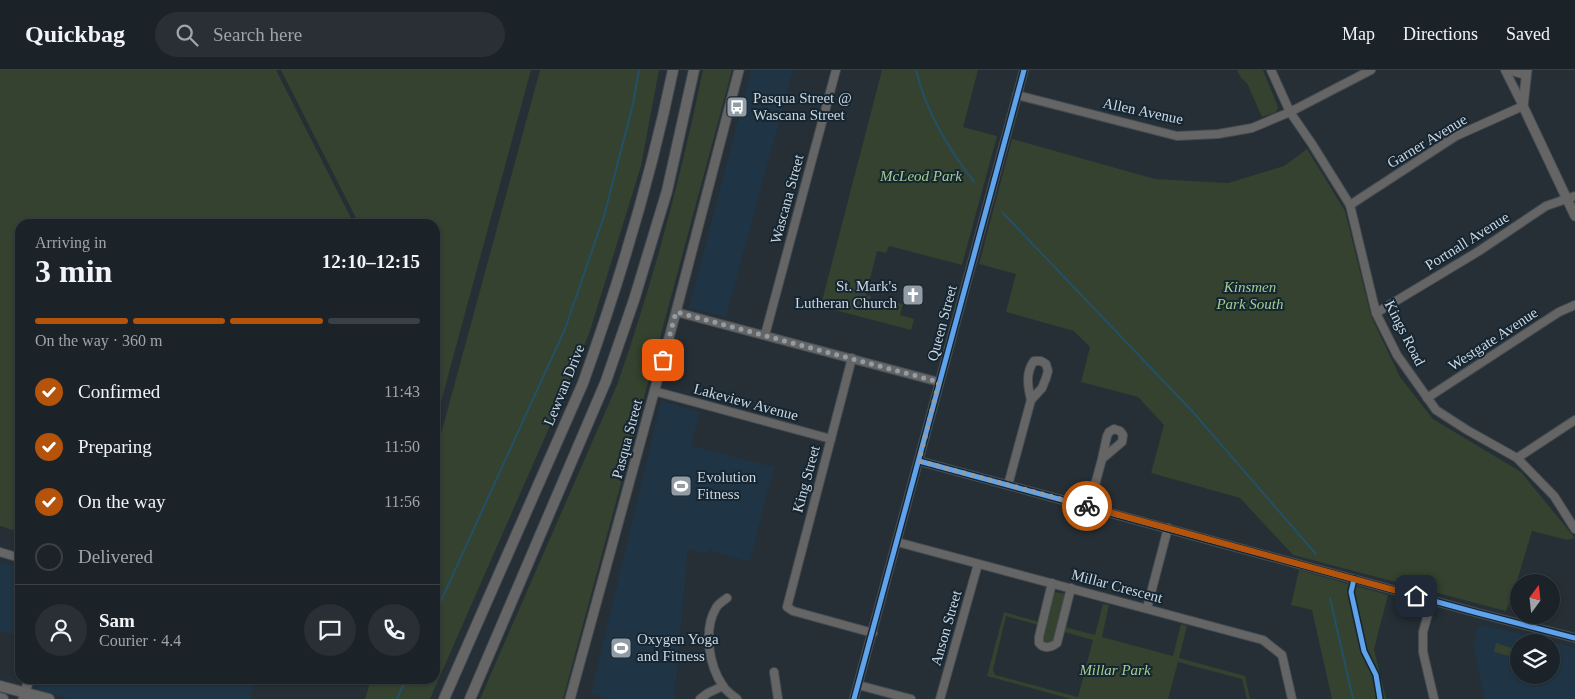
<!DOCTYPE html>
<meta charset="utf-8">
<style>
:root{--surface:#1c2328;--page:#292f34;--text:#f1f3f6;--muted:#a0a4a8;--line:#3a4045;--accent:#b45309}
body{margin:0;font-family:"Times New Roman",serif;background:var(--page);color:var(--text);height:100vh;display:flex;flex-direction:column;font-size:19px;white-space:nowrap}
*{box-sizing:border-box;margin:0}
p{font-size:16px;color:var(--muted)}
.icon{flex:none;width:28px;height:28px;fill:none;stroke:currentColor;stroke-width:2;stroke-linecap:round;stroke-linejoin:round}
.map{position:relative;flex:1;overflow:hidden}
.details{position:absolute;left:15px;top:149px;width:425px;height:465px;display:flex;flex-direction:column;background:var(--surface);border-radius:15px;box-shadow:0 1px 4px #0004,0 0 0 1px var(--line)}
.details>*{flex:none}
.needle{width:32px;rotate:15deg}
.controls{position:absolute;left:1510px;top:504px;display:grid;gap:10px}
.controls a{display:grid;place-items:center;width:50px;height:50px;border-radius:50%;background:var(--surface);box-shadow:0 1px 4px #0004,0 0 0 1px var(--line);font-size:25px}
.pin{position:absolute;display:grid;place-items:center;width:42px;height:42px;color:#fff;margin:-21px;border-radius:10px;box-shadow:0 2px 8px #0006}
.courier{position:absolute;display:grid;place-items:center;width:50px;height:50px;margin:-25px;border:4px solid #b45309;border-radius:50%;background:#fff;color:#222;box-shadow:0 1px 6px #0007}
.headline em{font-style:normal;font-weight:800}
.headline div{display:flex;flex-direction:column-reverse}
.headline{display:flex;align-items:center;justify-content:space-between;height:85px;padding:0 20px}
h1{font-size:32px;font-weight:800;line-height:38px}
.bar{display:grid;grid-template-columns:repeat(4,1fr);gap:8px 5px;align-content:center;height:60px;padding:0 20px}
.bar i{height:6px;border-radius:4px;background:var(--line)}
.bar .current{background:var(--accent)}
.bar p{grid-column:span 4}
.line{display:flex;align-items:center;gap:12px;padding:0 20px;border-top:1px solid var(--line)}
.line div{flex:1}
.round{display:grid;place-items:center;flex:none;width:52px;height:52px;border-radius:26px;background:var(--page)}
ol{padding:0 20px;list-style:none}
li{display:flex;align-items:center;gap:15px;height:55px}
li p{margin-inline-start:auto}
li .icon{padding:5px;border-radius:50%;background:var(--accent);color:#fff;stroke-width:4}
li:last-child{color:var(--muted)}
li i{width:28px;height:28px;border:2px solid var(--line);border-radius:50%}
header{display:flex;align-items:center;gap:30px;box-sizing:border-box;height:70px;padding:0 25px;background:var(--surface);border-bottom:1px solid var(--line)}
header strong{font-size:24px}
nav{display:flex;gap:28px;margin-inline-start:auto;font-size:18px}
.search{width:350px;height:45px;background:var(--page);display:flex;align-items:center;gap:12px;box-sizing:border-box;padding:0 18px;border-radius:28px;color:var(--muted);font-size:19px}
.map>svg:first-child{display:block}
.built{fill:#1f3545;fill-rule:evenodd}
.green{fill:#34422f}
.lines{fill:none;stroke-linecap:round;stroke-linejoin:round}
.stream{stroke:#235067;stroke-width:2}
.minor-casing{stroke:#454c52;stroke-width:10}
.tertiary-casing{stroke:#454c52;stroke-width:11}
.secondary-casing{stroke:#454c52;stroke-width:12}
.minor{stroke:#666565;stroke-width:8}
.tertiary{stroke:#666565;stroke-width:9}
.secondary{stroke:#666667;stroke-width:10}
.cycleway-casing{stroke:#152632;stroke-width:8}
.cycleway{stroke:#60a3ed;stroke-width:5}
.done{stroke:#929ca4;stroke-width:5;stroke-dasharray:0 9}
.route{stroke:#b45309;stroke-width:6}
.labels{text-anchor:middle;dominant-baseline:central;stroke-width:4;stroke-linejoin:round;paint-order:stroke}
.poi-label{font-size:15px;fill:#cdd7e0;stroke:#152632;text-anchor:start}
.street-label{font-size:15px;fill:#cdd7e0;stroke:#152632}
.park-label{font-size:15px;font-style:italic;fill:#a3cd8e;stroke:#152632}
</style>
<header>
<strong>Quickbag</strong>
<div class="search"><svg class="icon" aria-label="search" viewBox="0 0 24 24"><circle cx="10" cy="10" r="6"/><path d="M15 15l6 6"/></svg>Search here</div>
<nav><a>Map</a><a>Directions</a><a>Saved</a></nav>
</header>
<div class="map">
<svg width="1575" height="629" viewBox="0 0 1575 629">
<rect width="100%" height="100%" fill="#252f35"/>
<g class="built">
<polygon points="751,0 793,0 726,247 689,238"/>
<polygon points="661,331 700,342 691,376 774,397 750,492 709,480 707,484 688,479 674,629 612,629 591,623"/>
<polygon points="0,492 20,497 20,566 0,561"/>
<path d="M1484,555L1575,578V629H1485L1473,575L1478,558ZM1519,572H1551V605H1519Z"/>
<polygon points="40,609 255,609 250,629 71,629 37,620"/>
</g>
<g class="green">
<polygon points="0,0 276,0 354,154 20,154 20,462 0,456"/>
<polygon points="281,0 531,0 435,354 435,154 359,154"/>
<polygon points="540,0 659,0 641,96 589,264 549,358 430,629 365,629 371,609 435,609 435,386"/>
<path d="M703,0H732L563,629H480L617,315C653,212 681,107 703,0Z"/>
<polygon points="882,0 978,0 963,57 997,66 962,195 889,176 886,183 877,181 866,225 871,226 870,232 876,234 878,229 903,234 900,245 914,249 911,260 827,238 822,231"/>
<polygon points="1237,0 1263,0 1278,37 1276,42 1262,47 1247,13 1241,8"/>
<polygon points="1012,69 1155,109 1228,113 1284,96 1307,79 1345,141 1371,246 1400,307 1433,349 1521,402 1575,468 1567,470 1532,461 1514,521 1506,541 1293,485 1240,428 1151,403 1164,355 1138,327 1081,312 1090,277 1074,261 1006,242 1016,204 979,194"/>
<polygon points="1299,500 1388,525 1374,579 1386,629 1332,629 1312,540 1291,535"/>
<polygon points="1055,522 1066,524 1053,572 1049,574 1044,573 1043,569"/>
<polygon points="1103,534 1109,535 1102,567 1173,586 1181,554 1187,556 1179,588 1245,606 1250,629 1247,629 1242,609 1178,592 1168,629 1071,629 987,606 1004,542 1039,552 1038,555 1006,546 993,600 995,605 1078,627 1093,570 1064,562 1065,557 1095,565"/>
<polygon points="1496,573 1519,580 1519,594 1515,593 1516,588 1494,582"/>
</g>
<g class="lines">
<g class="stream">
<path d="M916,0C926,42 948,78 974,112"/>
<polyline points="1002,142 1193,342 1316,484"/>
<polyline points="1330,528 1353,629"/>
<polyline points="435,544 565,259 604,146 633,34 639,0"/>
<polyline points="397,629 406,609"/>
</g>
<g class="minor-casing">
<g id="minor">
<polyline points="1271,0 1290,42 1312,74 1350,135 1376,243 1397,285 1436,340 1467,360 1517,388 1554,426 1575,459"/>
<polyline points="1508,0 1525,5"/>
<polyline points="1017,25 1177,66 1218,64 1252,58 1290,42 1371,0"/>
<polyline points="1350,135 1456,66 1523,36 1505,0"/>
<polyline points="676,242 939,312"/>
<polyline points="1376,243 1479,181 1546,136 1575,126"/>
<polyline points="765,265 836,0"/>
<polyline points="852,288 787,537 793,541 873,563"/>
<polyline points="654,321 831,369"/>
<polyline points="1427,328 1559,242 1575,235"/>
<polyline points="1517,388 1575,350"/>
<polyline points="919,391 1478,543 1575,568"/>
<path d="M1008,415L1031,330L1042,318L1046,308L1048,301L1046,294L1041,291H1034C1025,303 1028,317 1031,330"/>
<polyline points="1089,437 1102,389 1107,366 1109,362 1114,359 1120,361 1123,365 1122,372 1102,389"/>
<polyline points="897,472 1263,570 1282,585 1292,629"/>
<polyline points="0,482 20,488"/>
<path d="M1052,513L1039,567V573C1044,579 1051,578 1057,573L1071,518"/>
<path d="M727,528C723,531 718,534 716,538C703,560 709,596 723,616C726,621 732,625 737,629"/>
<polyline points="1432,530 1423,562 1423,582 1434,629"/>
<polyline points="1147,538 1168,458"/>
<polyline points="774,602 778,629"/>
<polyline points="858,615 911,629"/>
<polyline points="700,629 708,623 723,616"/>
<polyline points="854,629 1024,0"/>
<polyline points="940,629 978,494"/>
</g>
</g>
<g class="tertiary-casing">
<g id="tertiary">
<polyline points="1527,0 1523,36 1575,146"/>
<polyline points="23,629 29,609"/>
<polyline points="570,629 676,242 739,0"/>
</g>
</g>
<g class="secondary-casing">
<g id="secondary">
<polyline points="0,616 49,629"/>
<polyline points="0,628 3,629"/>
<path d="M444,629L583,313C620,210 651,107 673,0"/>
<polyline points="470,629 606,311 634,230 667,121 694,0"/>
</g>
</g>
<use href="#minor" class="minor"/>
<use href="#tertiary" class="tertiary"/>
<use href="#secondary" class="secondary"/>
<g class="cycleway-casing">
<g id="cycleway">
<polyline points="919,391 1478,543 1575,568"/>
<polyline points="1354,509 1351,522 1364,581 1376,605 1380,629"/>
<polyline points="854,629 1024,0"/>
</g>
</g>
<use href="#cycleway" class="cycleway"/>
</g>
<g class="lines">
<polyline class="done" points="663,290 676,242 939,312 919,391 1087,436"/>
<polyline class="route" points="1087,436 1416,526"/>
</g>
<defs>
<g id="bus-square" transform="scale(1.125)"><rect x="-9" y="-9" width="18" height="18" rx="4" fill="#929ca4" stroke="#152632"/><path d="M-5-6H5V4H4V6H2V4H-2V6H-4V4H-5ZM-3.5-4V0h7V-4ZM-3.5 1.2v1.5H-2V1.2ZM2 1.2v1.5H3.5V1.2Z" fill="#fff"/></g>
<g id="church-square" transform="scale(1.125)"><rect x="-9" y="-9" width="18" height="18" rx="4" fill="#929ca4" stroke="#152632"/><path d="M-1.2-6h2.4v3.5h3.3v2.4h-3.3V6h-2.4V-.1h-3.3v-2.4h3.3Z" fill="#fff"/></g>
<g id="stadium-square" transform="scale(1.125)"><rect x="-9" y="-9" width="18" height="18" rx="4" fill="#929ca4" stroke="#152632"/><path d="M0-5a6.5 5 0 1 0 0 10a6.5 5 0 1 0 0-10ZM-3.5-1.8h7v3.6h-7Z" fill="#fff"/></g>
</defs>
<g fill-rule="evenodd">
<use href="#bus-square" x="737" y="37"/>
<use href="#church-square" x="913" y="225"/>
<use href="#stadium-square" x="681" y="416"/>
<use href="#stadium-square" x="621" y="578"/>
</g>
<g class="labels">
<g class="poi-label">
<text x="753" y="28">Pasqua Street @<tspan x="753" dy="17">Wascana Street</tspan></text>
<text x="897" y="216" text-anchor="end">St. Mark's<tspan x="897" dy="17">Lutheran Church</tspan></text>
<text x="697" y="407">Evolution<tspan x="697" dy="17">Fitness</tspan></text>
<text x="637" y="569">Oxygen Yoga<tspan x="637" dy="17">and Fitness</tspan></text>
</g>
<g class="street-label">
<text transform="translate(1143 41) rotate(12)">Allen Avenue</text>
<text transform="translate(1427 71) rotate(-31)">Garner Avenue</text>
<text transform="translate(787 129) rotate(-75)">Wascana Street</text>
<text transform="translate(1467 171) rotate(-32)">Portnall Avenue</text>
<text transform="translate(942 253) rotate(-75)">Queen Street</text>
<text transform="translate(1405 263) rotate(63)">Kings Road</text>
<text transform="translate(1493 269) rotate(-33)">Westgate Avenue</text>
<text transform="translate(564 315) rotate(-68)">Lewvan Drive</text>
<text transform="translate(746 332) rotate(15)">Lakeview Avenue</text>
<text transform="translate(627 369) rotate(-75)">Pasqua Street</text>
<text transform="translate(806 409) rotate(-75)">King Street</text>
<text transform="translate(1117 516) rotate(15)">Millar Crescent</text>
<text transform="translate(946 558) rotate(-74)">Anson Street</text>
</g>
<g class="park-label">
<text x="921" y="106">McLeod Park</text>
<text x="1250" y="217">Kinsmen<tspan x="1250" dy="17">Park South</tspan></text>
<text x="1115" y="600">Millar Park</text>
</g>
</g>
</svg>
<div class="controls">
<a><svg class="needle" viewBox="-14 -14 28 28"><path d="M0-13l5 13h-10z" fill="#e53935"/><path d="M0 13l5-13h-10z" fill="#a0a4a8"/></svg></a>
<a><svg class="icon" aria-label="layers" viewBox="0 0 24 24"><path d="M12 4l9 5-9 5-9-5zM3 14l9 5 9-5"/></svg></a>
</div>
<div class="pin" style="left:663px;top:290px;background:#ea580c"><svg class="icon" aria-label="bag" viewBox="0 0 24 24"><path d="M5 8h14l-1 12H6zM9 8a3 3 0 0 1 6 0"/></svg></div>
<div class="pin" style="left:1416px;top:526px;background:#1f2937"><svg class="icon" aria-label="home" viewBox="0 0 24 24"><path d="M3 11l9-7 9 7M6 9v11h12V9"/></svg></div>
<div class="courier" style="left:1087px;top:436px"><svg class="icon" aria-label="bike" viewBox="0 0 24 24"><circle cx="6" cy="16" r="4"/><circle cx="18" cy="16" r="4"/><path d="M6 16l4-8h5l3 8M10 8l3 8H6M13 5h3"/></svg></div>
<section class="details">
<div class="headline"><div><h1>3 min</h1><p>Arriving in</p></div><em>12:10–12:15</em></div>
<div class="bar"><i class="current"></i><i class="current"></i><i class="current"></i><i></i><p>On the way · 360 m</p></div>
<ol>
<li><svg class="icon" aria-label="check" viewBox="0 0 24 24"><path d="M5 12l5 5 9-10"/></svg>Confirmed<p>11:43</p></li>
<li><svg class="icon" aria-label="check" viewBox="0 0 24 24"><path d="M5 12l5 5 9-10"/></svg>Preparing<p>11:50</p></li>
<li><svg class="icon" aria-label="check" viewBox="0 0 24 24"><path d="M5 12l5 5 9-10"/></svg>On the way<p>11:56</p></li>
<li><i></i>Delivered</li>
</ol>
<div class="line" style="height:90px"><a class="round"><svg class="icon" aria-label="person" viewBox="0 0 24 24"><circle cx="12" cy="8" r="4"/><path d="M4 21q1-7 8-7t8 7"/></svg></a><div><b>Sam</b><p>Courier · 4.4</p></div><a class="round"><svg class="icon" aria-label="chat" viewBox="0 0 24 24"><path d="M4 5h16v11H9l-5 4z"/></svg></a><a class="round"><svg class="icon" aria-label="phone" viewBox="0 0 24 24"><path d="M5 4h4l2 5-3 2q2 4 5 5l2-3 5 2v4C11 20 4 13 5 4z"/></svg></a></div>
</section>
</div>
